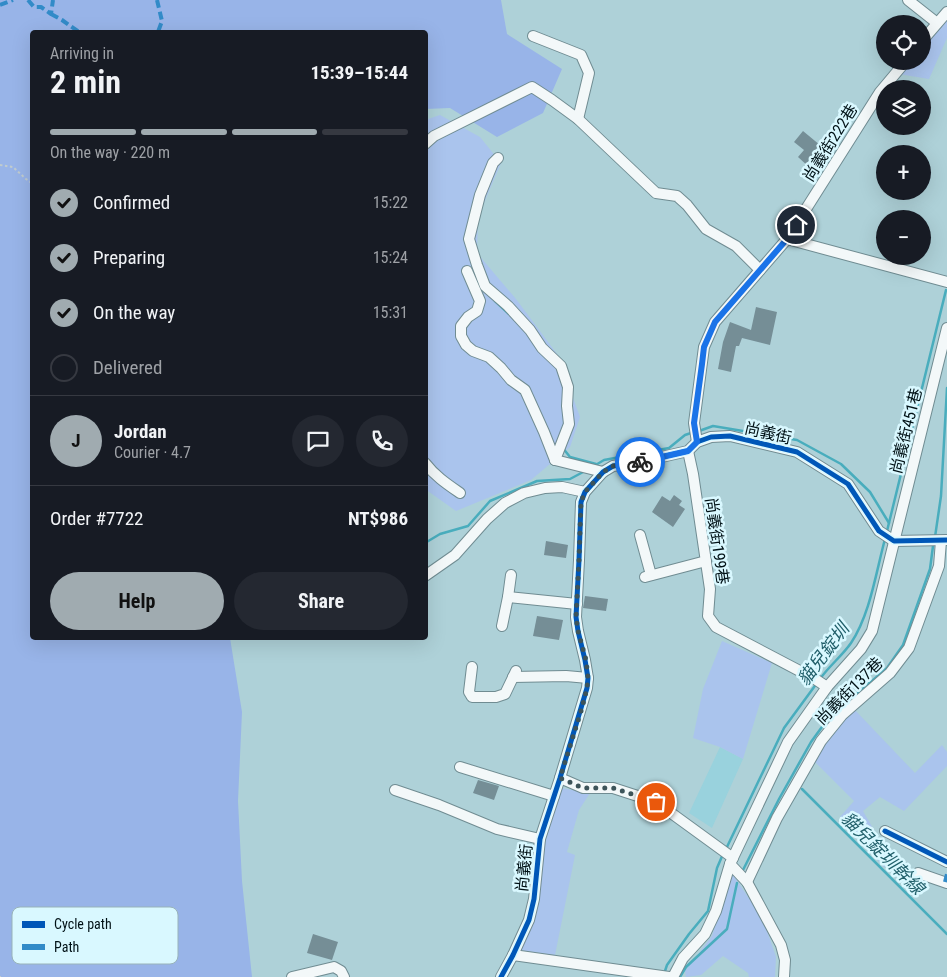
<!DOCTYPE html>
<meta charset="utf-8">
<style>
:root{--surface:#171b24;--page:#242831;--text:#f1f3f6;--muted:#9ea1a6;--line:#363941;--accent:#a0abb0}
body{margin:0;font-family:"Roboto Condensed","Noto Sans TC",sans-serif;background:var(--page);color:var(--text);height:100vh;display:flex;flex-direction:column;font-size:19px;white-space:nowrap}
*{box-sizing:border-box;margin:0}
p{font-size:16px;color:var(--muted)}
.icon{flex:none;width:28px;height:28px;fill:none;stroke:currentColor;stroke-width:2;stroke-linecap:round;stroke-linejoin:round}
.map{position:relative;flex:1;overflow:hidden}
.drawer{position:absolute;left:30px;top:30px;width:398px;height:610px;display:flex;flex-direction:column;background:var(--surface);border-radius:5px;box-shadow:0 5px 20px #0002}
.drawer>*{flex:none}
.buttons{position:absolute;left:876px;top:15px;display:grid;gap:10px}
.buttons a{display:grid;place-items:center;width:55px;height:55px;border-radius:50%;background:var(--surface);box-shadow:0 5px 20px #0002;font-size:25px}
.pin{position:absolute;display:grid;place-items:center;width:42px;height:42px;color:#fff;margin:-21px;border:2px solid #fff;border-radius:50%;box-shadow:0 1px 5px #0007}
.courier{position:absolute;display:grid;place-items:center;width:50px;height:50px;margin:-25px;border:4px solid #1a73e8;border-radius:50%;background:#fff;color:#222;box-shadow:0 1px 6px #0007}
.overview em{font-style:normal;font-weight:700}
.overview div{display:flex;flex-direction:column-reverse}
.overview{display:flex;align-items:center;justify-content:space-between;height:85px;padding:0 20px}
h1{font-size:32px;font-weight:700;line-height:38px}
.bar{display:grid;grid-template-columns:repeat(4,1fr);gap:8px 5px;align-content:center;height:60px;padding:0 20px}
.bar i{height:6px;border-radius:4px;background:var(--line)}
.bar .current{background:var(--accent)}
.bar p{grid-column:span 4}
.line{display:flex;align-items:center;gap:12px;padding:0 20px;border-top:1px solid var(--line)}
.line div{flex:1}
.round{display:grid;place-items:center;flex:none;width:52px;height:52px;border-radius:26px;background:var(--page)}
ol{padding:0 20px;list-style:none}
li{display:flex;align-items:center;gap:15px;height:55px}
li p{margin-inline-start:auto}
li .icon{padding:5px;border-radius:50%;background:var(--accent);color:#111;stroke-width:4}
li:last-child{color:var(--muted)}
li i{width:28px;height:28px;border:2px solid var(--line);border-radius:50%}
.cta{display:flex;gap:10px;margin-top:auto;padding:10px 20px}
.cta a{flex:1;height:58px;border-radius:30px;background:var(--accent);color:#111;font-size:20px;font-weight:700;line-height:58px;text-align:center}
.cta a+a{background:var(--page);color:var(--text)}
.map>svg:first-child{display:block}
.built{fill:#99d2dd}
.green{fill:#aac4ed}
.forest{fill:#98b4e8}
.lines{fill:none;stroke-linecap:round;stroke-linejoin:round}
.stream{stroke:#49adbd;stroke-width:2.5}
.building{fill:#758e96}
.minor-casing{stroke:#708c92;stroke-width:12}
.path{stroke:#c1ccce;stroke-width:2;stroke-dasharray:2.5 2.5;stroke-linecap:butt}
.minor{stroke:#f3f8f9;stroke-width:10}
.quiet{stroke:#328bc8;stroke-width:4;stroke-dasharray:8 4;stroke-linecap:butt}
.cycleway-casing{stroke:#d9f8ff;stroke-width:8}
.cycleway{stroke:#0057b8;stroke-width:5}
.done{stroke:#3d545a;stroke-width:5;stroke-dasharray:0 9}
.route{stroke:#1a73e8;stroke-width:6}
.labels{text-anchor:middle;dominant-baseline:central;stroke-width:5;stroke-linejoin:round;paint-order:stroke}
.street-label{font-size:16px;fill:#001116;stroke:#d9f8ff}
.water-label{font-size:18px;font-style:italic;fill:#22606b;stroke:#d9f8ff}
.key{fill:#d9f8ff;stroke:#98b3b9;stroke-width:1}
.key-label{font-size:14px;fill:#001116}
</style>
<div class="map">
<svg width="947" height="977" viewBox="0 0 947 977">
<rect width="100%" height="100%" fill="#aed1d8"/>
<polygon class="built" points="720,747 743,759 712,828 689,813"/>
<g class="green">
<polygon points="947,13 947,38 929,79 899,74 909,61 922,61 923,44"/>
<polygon points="440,115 480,137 501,163 478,217 477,253 516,299 557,354 580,417 570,447 531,480 456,511 425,489 425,120"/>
<polygon points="722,641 772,663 743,759 720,747 693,738 703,689"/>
<polygon points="853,708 915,773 942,745 947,752 947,766 904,811 880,797 863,811 893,863 884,867 840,817 854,801 814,761 825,738"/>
<polygon points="561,788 590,793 579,810 567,852 575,855 555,955 519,950 543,838"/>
<polygon points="731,872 763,919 776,957 775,977 749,977 748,973 723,956 701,975 686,977 685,971 712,936"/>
</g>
<polygon class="forest" points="0,0 501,0 507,34 562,69 543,113 497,137 450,108 425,109 425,32 32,32 32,638 230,638 242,712 238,801 242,881 252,977 0,977"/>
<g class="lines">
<g class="stream">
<polyline points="495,301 509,314"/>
<polyline points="699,431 713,426 797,440 841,464 870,492 889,523"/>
<polyline points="562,447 570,457 596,464"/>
<polyline points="594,466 604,460 669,448 685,435 694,432"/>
<polyline points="887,531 946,290"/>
<polyline points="935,537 941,496 947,388"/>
<polyline points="425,543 440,534 468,526 490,501 537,481 570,479 585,471"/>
<path d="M820,679C829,666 842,656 851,643C870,615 876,572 885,539"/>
<polyline points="802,789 947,934"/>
<polyline points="726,849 784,728 817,683"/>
<polyline points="742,872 779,799 811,742 827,720 887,668 903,645 930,569 933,546"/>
<polyline points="664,974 667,965 689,934 708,911 717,868 723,854"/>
<polyline points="680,977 686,967 727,929 737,883"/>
</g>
</g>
<g class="building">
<polygon points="803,131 832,155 824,167 815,160 809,167 798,157 804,150 794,142"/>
<polygon points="756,307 777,312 770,345 742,338 739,346 736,346 731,372 718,369 723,342 730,322 751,330"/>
<polygon points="674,495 682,501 679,505 685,509 673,527 652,512 662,496 670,501"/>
<polygon points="546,541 568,545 566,558 544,555"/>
<polygon points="585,596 608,599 606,611 583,608"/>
<polygon points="537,616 563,620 559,640 533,636"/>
<polygon points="478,780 499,786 494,800 473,793"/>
<polygon points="313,934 338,942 332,960 307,953"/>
</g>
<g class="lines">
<g class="minor-casing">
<g id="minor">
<polyline points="908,0 937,23"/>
<polyline points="533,36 581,55 589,73 578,119"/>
<polyline points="922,41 947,12"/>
<polyline points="425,144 434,136 532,87 552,100 578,119 656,193 677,196 687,205 706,229 736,246 760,270"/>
<polyline points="498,158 493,163 480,195 469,239 477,265 485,286 508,306 530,330 542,348 561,366 568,387 567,406 569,424 555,460"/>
<polyline points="787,239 947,282"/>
<polyline points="467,271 480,301 477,311 468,317 461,326 461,336 466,345 473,351 489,357 501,368 511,380 525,390 544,432 555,460"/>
<polyline points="697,442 694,423 704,347 715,322 787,239 880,92 906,61"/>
<polyline points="688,451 693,474 710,589 708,616 716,627 815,679 827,687"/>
<polyline points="555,460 603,472"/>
<path d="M425,463C435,476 447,484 460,493"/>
<polyline points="640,535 651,575"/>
<polyline points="425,576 455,555 487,519 505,503 524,493 545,488 562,487 585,492"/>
<polyline points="645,577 706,561"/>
<polyline points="508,597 577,604"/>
<polyline points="502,626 508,597 511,575"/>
<polyline points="472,667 469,692 472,697 496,697 505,694 516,671"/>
<polyline points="513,677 566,676 588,678"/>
<polyline points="460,767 554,796"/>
<polyline points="560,778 583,788 613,788 656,802 733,858"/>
<polyline points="395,790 439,805 497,829 540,839"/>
<polyline points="885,831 947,862"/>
<polyline points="730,864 747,882 781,945 785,960 784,977"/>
<polyline points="918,873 947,883"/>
<polyline points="747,882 777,818 821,741 842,715 890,673 909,648 939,566 941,541"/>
<polyline points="513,955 669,977"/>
<polyline points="292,977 334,967 341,971 344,977"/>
<polyline points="501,977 513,955 529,920 534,899 540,839 560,778 587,688 588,678 585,660 578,631 576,617 579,560 581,502 585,492 603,472 613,466 644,461 688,451 697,442 711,437 730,436 797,452 848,484 879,531 894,541 947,540"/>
<polyline points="673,977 683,958 705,934 716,911 730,864 788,742 827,687 861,649 872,631 947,328"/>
</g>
</g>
<g class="path">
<polyline points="0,165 13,167 26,179 32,183"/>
<polyline points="0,977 1,977"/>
</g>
<use href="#minor" class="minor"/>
<g class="quiet">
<polyline points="28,0 34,7 41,7 51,14 53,0"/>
<polyline points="157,0 162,21 158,32"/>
<polyline points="0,5 13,0"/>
<polyline points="51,14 62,20 79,32"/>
<polyline points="945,882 947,874"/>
</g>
<g class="cycleway-casing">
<g id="cycleway">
<polyline points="885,831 947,862"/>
<polyline points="501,977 513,955 529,920 534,899 540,839 560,778 587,688 588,678 585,660 578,631 576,617 579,560 581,502 585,492 603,472 613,466 644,461 688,451 697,442 711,437 730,436 797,452 848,484 879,531 894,541 947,540"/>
</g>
</g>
<use href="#cycleway" class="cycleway"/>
</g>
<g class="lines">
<polyline class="done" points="640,462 613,466 603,472 585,492 581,502 579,560 576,617 578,631 586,660 588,678 587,688 582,708 560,778 583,788 613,788 656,802"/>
<polyline class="route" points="640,462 688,451 697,442 694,423 702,364 704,347 715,322 787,239 796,225"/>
</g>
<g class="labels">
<g class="street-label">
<text transform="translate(830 143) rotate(-58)">尚義街222巷</text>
<text transform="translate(906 431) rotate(-76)">尚義街451巷</text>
<text transform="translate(768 433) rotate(13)">尚義街</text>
<text transform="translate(717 541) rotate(82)">尚義街199巷</text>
<text transform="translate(849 691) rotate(-45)">尚義街137巷</text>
<text transform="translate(524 868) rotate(-84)">尚義街</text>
</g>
<g class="water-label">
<text transform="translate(823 654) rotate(-53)">貓兒錠圳</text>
<text transform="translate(883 853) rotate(45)">貓兒錠圳幹線</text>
</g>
</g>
<rect x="12" y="907" width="166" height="57" rx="8" class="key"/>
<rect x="22" y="921" width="23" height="7" fill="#0057b8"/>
<rect x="22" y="944" width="23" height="6" fill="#328bc8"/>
<g class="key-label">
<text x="54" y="929">Cycle path</text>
<text x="54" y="952">Path</text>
</g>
</svg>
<div class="buttons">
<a><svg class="icon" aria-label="locate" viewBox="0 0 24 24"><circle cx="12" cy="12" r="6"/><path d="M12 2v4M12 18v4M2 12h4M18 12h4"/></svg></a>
<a><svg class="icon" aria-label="layers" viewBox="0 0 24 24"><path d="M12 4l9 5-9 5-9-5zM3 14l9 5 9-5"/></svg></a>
<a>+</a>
<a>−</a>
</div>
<div class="pin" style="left:656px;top:802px;background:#ea580c"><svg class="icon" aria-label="bag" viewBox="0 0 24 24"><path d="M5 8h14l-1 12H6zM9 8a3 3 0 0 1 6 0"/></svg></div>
<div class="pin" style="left:796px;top:225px;background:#1f2937"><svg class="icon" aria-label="home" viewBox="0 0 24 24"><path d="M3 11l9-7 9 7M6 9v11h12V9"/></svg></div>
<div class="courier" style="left:640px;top:462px"><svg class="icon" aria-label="bike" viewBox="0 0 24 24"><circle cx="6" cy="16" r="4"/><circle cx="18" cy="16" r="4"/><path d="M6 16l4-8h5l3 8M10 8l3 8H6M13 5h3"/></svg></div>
<section class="drawer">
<div class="overview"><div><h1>2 min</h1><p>Arriving in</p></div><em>15:39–15:44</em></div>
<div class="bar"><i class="current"></i><i class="current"></i><i class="current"></i><i></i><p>On the way · 220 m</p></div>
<ol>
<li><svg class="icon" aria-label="check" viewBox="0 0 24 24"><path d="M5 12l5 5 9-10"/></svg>Confirmed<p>15:22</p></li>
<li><svg class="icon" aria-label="check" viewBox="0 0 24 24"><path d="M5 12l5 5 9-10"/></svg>Preparing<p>15:24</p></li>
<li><svg class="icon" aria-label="check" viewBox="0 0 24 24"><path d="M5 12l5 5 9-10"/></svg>On the way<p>15:31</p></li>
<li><i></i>Delivered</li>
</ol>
<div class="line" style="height:90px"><b class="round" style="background:var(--accent);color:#111">J</b><div><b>Jordan</b><p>Courier · 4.7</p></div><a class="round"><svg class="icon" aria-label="chat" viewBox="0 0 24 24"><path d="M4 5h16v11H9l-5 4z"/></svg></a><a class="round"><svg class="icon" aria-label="phone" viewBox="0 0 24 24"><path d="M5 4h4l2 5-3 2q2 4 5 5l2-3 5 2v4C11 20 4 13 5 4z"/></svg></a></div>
<div class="line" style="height:65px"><div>Order #7722</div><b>NT$986</b></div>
<div class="cta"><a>Help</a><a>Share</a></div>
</section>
</div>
